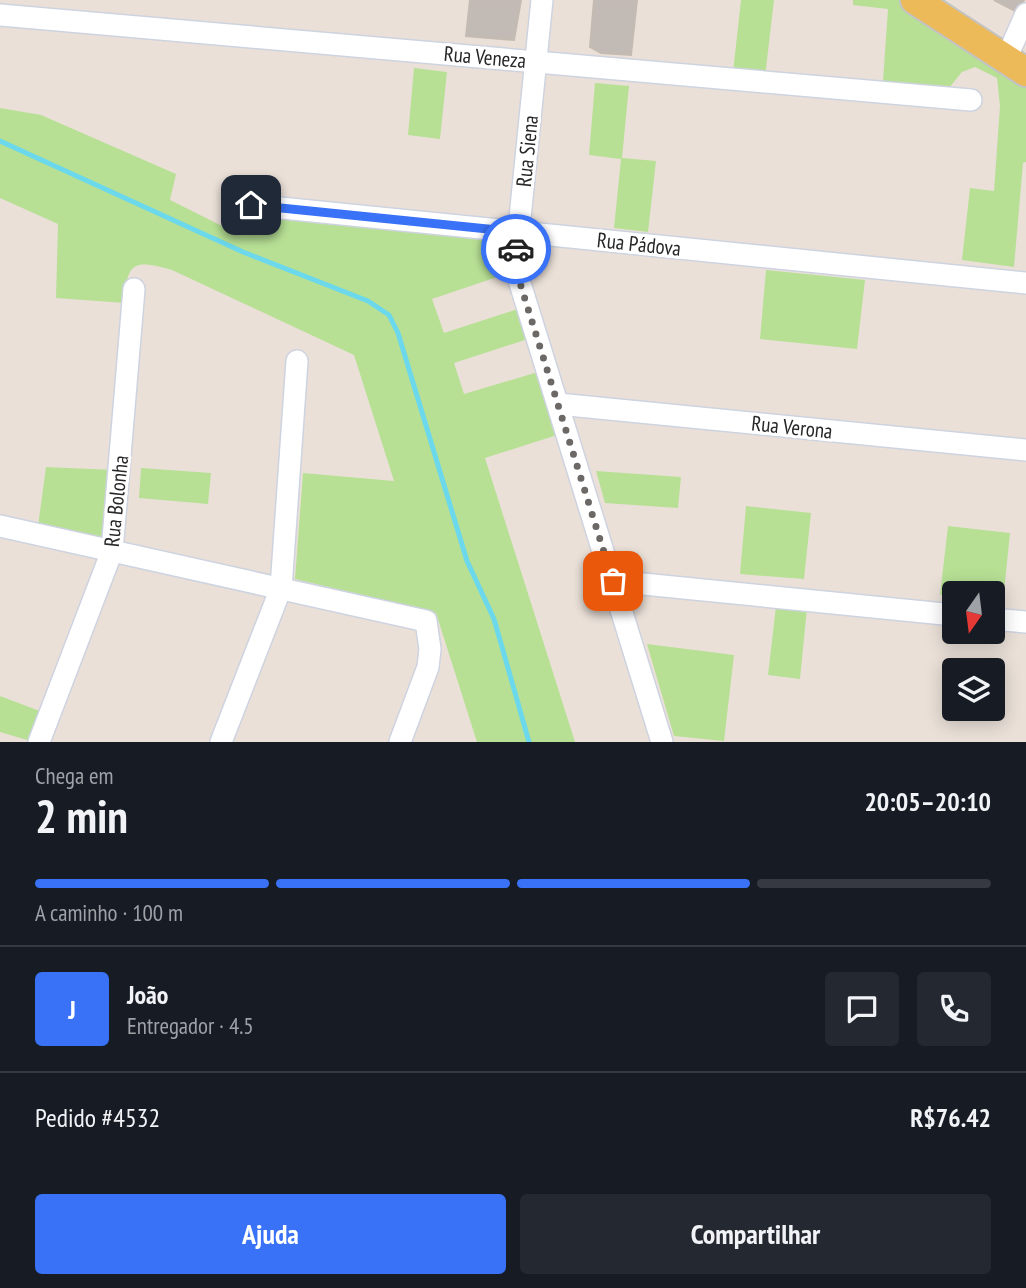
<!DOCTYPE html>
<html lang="pt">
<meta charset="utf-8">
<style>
:root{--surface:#171b24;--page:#242831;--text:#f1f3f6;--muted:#9ea1a6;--line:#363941;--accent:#3972f6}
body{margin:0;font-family:"PT Sans Narrow",sans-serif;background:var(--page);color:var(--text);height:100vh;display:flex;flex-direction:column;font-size:26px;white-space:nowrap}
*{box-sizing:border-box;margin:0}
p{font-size:23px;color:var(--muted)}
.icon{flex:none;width:38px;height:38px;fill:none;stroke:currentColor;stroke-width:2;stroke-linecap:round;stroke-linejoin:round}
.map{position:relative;height:742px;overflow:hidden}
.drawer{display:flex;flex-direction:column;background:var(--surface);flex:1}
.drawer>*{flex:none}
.needle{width:46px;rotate:194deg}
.fabs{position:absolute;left:942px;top:581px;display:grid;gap:14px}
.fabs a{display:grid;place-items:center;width:63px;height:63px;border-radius:7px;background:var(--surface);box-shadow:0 4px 18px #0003;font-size:35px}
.pin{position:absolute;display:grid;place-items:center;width:60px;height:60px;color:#fff;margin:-30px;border-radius:14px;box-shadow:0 4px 10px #0006}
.courier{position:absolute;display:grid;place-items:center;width:70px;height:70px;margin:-35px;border:5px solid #3972f6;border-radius:50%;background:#fff;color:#222;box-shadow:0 2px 9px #0007}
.summary em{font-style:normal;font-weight:700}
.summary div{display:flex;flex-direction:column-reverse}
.summary{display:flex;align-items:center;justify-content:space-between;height:119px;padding:0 35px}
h1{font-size:46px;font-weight:700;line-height:52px}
.bar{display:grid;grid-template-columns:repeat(4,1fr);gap:10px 7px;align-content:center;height:84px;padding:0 35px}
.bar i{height:9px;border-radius:5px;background:var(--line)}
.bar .active{background:var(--accent)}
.bar p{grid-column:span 4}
.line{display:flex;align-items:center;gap:18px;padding:0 35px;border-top:2px solid var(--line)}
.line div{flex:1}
.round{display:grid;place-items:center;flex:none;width:74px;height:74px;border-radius:7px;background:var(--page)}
.action{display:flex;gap:14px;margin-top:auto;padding:14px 35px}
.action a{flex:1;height:80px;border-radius:7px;background:var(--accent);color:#fff;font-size:28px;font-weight:700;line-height:80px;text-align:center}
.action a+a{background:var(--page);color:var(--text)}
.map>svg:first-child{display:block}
.green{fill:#b7e095}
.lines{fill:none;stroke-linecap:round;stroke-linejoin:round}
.stream{stroke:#6cd8eb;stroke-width:5}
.building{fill:#c2bab5;stroke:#c4bcb2;stroke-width:2}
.minor-casing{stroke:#ced3e0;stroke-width:24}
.major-casing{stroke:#c3c3c3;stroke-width:32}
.minor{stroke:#fff;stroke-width:21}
.major{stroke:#edba5a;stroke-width:28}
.done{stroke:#6b6865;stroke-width:7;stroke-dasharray:0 12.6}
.route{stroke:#3972f6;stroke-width:9}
.labels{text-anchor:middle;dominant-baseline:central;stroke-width:6;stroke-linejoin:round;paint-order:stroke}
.street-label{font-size:21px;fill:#272727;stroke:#fff}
</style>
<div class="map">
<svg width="1026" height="742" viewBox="0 0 1026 742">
<rect width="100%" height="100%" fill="#eae0d8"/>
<g class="green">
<polygon points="741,0 774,0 765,77 733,72"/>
<polygon points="853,0 912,0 1026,74 1026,162 1023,163 1014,267 962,260 970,188 994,191 1000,106 997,78 975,67 962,72 949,88 883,81 888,9 853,5"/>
<polygon points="414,68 447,72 440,139 408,135"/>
<polygon points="595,83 629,86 622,158 656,161 648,232 614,228 621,159 589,155"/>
<path d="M0,108L41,115L176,174L170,200L240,235L241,223L257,213L507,243L506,274L432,299L444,333L518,309L528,339L454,363L464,394L538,372L557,435L485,458L575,742H477L436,613L295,579L303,473L394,481L354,355L172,270C134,259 126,262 125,303L56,298L58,224L0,198Z"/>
<polygon points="766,270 865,280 857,349 760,339"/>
<polygon points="46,467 115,470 107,541 38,526"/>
<polygon points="141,468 211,473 208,504 139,498"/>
<polygon points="596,471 681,477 678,508 605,503"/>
<polygon points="746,506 811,513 804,579 740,574"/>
<polygon points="948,526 1010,533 1003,602 992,600 992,593 940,595"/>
<polygon points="776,606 807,608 800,679 768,675"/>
<polygon points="647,644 734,655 724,741 674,736"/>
<polygon points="0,696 45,713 34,742 0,732"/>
</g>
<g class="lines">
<polyline class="stream" points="0,141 243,252 368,301 389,315 398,333 467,561 494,619 529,742"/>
</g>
<g class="building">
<polygon points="470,0 521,0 514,40 466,36"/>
<polygon points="594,0 637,0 631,55 601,53 590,47"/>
<polygon points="994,0 1024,0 1017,12"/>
</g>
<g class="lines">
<g class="minor-casing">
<g id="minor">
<polyline points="542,0 515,267 662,742"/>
<polyline points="0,15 971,100"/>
<polyline points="1006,59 1026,14"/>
<polyline points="252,205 1026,283"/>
<polyline points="558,404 1026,450"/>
<polyline points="0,526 426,621 430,649 428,667 400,742"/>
<polyline points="613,581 954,615"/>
<polyline points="992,619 1026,622"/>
<polyline points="39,742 112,551 134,289"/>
<polyline points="221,742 281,588 297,361"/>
</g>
</g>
<g class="major-casing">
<polyline id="major" points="915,0 1026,72"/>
</g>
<use href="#minor" class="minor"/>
<use href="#major" class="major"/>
</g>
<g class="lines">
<polyline class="done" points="516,249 515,267 613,581"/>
<polyline class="route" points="251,205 518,232 516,249"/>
</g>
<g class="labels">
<g class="street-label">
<text transform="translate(485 57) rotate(5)">Rua Veneza</text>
<text transform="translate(527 151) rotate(-84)">Rua Siena</text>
<text transform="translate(639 244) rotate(6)">Rua Pádova</text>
<text transform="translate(792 427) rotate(6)">Rua Verona</text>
<text transform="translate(116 501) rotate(-84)">Rua Bolonha</text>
</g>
</g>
</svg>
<div class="fabs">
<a><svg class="needle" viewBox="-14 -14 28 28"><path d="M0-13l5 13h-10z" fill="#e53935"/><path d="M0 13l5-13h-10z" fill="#9ea1a6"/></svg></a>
<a><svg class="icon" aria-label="layers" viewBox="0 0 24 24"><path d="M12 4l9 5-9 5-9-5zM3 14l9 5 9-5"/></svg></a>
</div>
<div class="pin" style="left:613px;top:581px;background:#ea580c"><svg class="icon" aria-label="bag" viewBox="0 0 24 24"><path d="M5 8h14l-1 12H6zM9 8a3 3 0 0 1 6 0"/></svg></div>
<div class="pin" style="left:251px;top:205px;background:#1f2937"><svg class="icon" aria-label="home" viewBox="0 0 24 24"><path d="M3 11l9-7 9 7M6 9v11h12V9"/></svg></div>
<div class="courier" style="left:516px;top:249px"><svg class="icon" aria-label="car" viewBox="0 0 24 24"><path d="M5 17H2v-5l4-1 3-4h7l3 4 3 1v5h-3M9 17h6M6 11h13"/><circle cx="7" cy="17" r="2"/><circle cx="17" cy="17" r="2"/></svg></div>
</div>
<section class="drawer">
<div class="summary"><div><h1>2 min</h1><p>Chega em</p></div><em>20:05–20:10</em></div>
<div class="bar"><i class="active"></i><i class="active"></i><i class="active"></i><i></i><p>A caminho · 100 m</p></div>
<div class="line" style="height:126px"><b class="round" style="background:var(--accent);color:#fff">J</b><div><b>João</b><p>Entregador · 4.5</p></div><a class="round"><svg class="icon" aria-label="chat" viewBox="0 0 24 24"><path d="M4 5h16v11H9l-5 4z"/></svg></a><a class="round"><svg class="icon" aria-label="phone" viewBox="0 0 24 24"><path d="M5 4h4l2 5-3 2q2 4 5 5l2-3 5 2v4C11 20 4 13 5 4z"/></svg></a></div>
<div class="line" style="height:91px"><div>Pedido #4532</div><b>R$76.42</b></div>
<div class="action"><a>Ajuda</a><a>Compartilhar</a></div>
</section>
